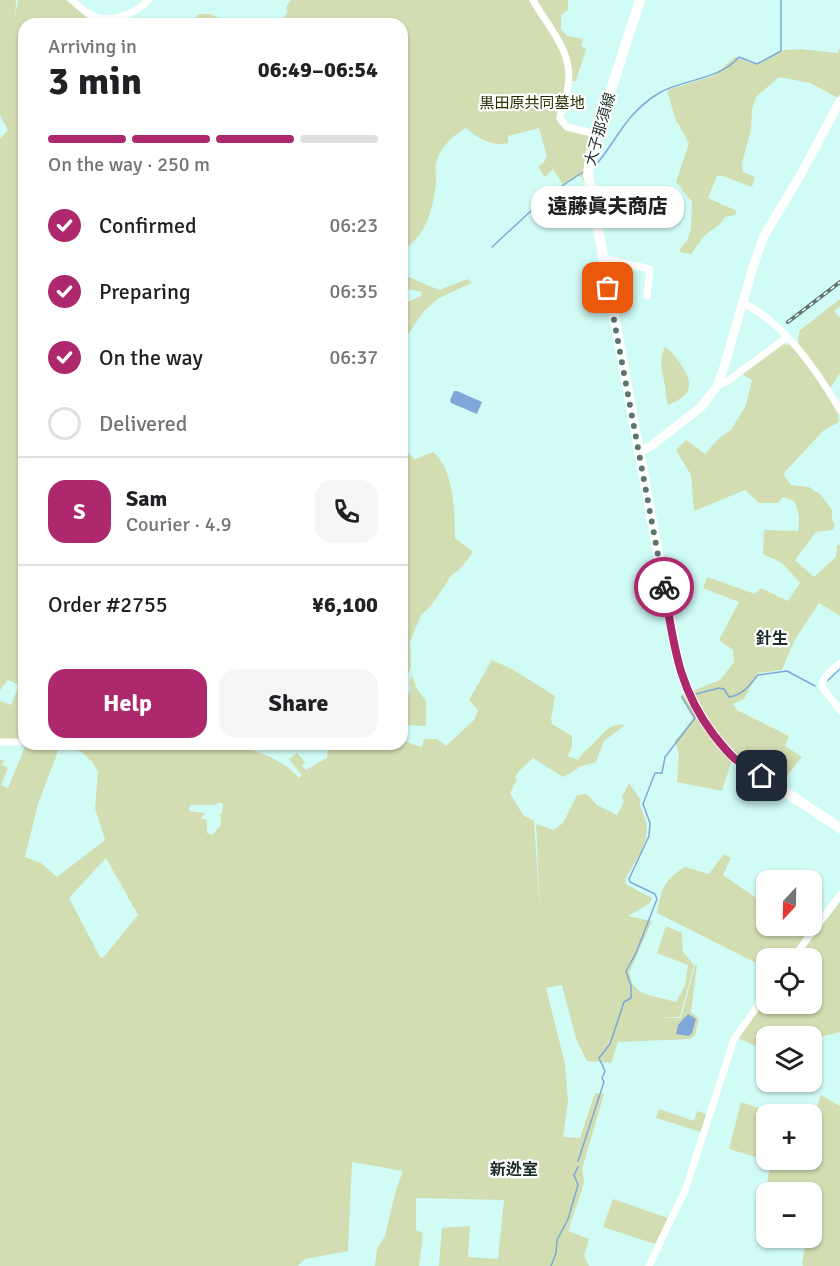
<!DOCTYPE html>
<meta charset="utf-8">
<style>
:root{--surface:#fff;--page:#f6f6f6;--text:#202124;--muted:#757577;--line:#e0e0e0;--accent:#ae286e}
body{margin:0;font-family:Signika,"Noto Sans JP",sans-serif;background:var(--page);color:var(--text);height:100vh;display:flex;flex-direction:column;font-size:22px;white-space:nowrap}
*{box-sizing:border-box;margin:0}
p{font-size:20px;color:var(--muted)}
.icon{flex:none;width:33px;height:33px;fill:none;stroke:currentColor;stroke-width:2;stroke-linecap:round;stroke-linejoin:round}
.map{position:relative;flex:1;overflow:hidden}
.sheet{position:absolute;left:18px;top:18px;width:390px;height:732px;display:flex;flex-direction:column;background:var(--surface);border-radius:18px;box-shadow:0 2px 4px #0004}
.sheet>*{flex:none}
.needle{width:39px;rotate:202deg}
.buttons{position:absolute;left:756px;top:870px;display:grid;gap:12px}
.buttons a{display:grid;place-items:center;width:66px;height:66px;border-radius:12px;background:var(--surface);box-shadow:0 2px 4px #0004;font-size:30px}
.pin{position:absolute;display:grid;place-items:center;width:51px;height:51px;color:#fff;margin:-26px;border-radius:12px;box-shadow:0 3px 9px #0006}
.courier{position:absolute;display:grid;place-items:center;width:60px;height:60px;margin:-30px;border:4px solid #ae286e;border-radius:50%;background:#fff;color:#222;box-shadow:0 2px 8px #0007}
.bubble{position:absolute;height:42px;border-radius:18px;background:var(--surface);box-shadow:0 2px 4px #0004;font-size:20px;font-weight:800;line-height:42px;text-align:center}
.overview em{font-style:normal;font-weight:800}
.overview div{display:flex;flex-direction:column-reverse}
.overview{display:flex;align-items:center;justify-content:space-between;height:102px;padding:0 30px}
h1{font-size:39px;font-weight:800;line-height:45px}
.bar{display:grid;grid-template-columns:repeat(4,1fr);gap:9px 6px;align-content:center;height:72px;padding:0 30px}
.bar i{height:8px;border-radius:4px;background:var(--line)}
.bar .active{background:var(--accent)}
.bar p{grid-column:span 4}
.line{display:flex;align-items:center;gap:15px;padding:0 30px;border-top:2px solid var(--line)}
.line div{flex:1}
.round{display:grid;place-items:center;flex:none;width:63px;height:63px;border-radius:18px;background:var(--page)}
ol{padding:0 30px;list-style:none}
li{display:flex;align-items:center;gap:18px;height:66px}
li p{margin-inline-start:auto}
li .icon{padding:6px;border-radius:50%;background:var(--accent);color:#fff;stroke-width:4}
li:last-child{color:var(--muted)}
li i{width:33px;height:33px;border:3px solid var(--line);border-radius:50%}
.action{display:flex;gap:12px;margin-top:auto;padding:12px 30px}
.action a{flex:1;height:69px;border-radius:18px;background:var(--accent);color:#fff;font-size:24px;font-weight:800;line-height:69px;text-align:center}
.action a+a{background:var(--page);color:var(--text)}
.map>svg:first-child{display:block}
.green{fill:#d3ddb2;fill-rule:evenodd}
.water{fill:#7fa8d8}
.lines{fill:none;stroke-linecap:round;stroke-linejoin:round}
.stream{stroke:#7fa8d8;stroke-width:1.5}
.street{stroke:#fff;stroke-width:7}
.secondary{stroke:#fff;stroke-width:9}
.primary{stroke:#fff;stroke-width:10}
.rail-casing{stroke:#5c7672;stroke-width:4}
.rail{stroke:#fff;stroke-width:1.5;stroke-dasharray:4.5;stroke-linecap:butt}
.done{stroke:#5b7571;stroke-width:6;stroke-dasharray:0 10.8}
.route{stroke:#ae286e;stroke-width:8}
.labels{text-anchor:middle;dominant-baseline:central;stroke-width:4.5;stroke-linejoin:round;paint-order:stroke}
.park-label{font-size:15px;fill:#262e00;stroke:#fff}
.street-label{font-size:15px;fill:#1c2c2a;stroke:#fff}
.neighbourhood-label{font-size:16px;font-weight:bold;fill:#1c2c2a;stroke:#fff}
</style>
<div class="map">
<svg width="840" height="1266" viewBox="0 0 840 1266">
<rect width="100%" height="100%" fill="#d1fcf6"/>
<g class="green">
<polygon points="0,0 16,0 15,17 18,0 65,0 74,5 87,18 84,22 85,24 24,24 24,744 0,744 0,703 1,701 11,705 18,688 17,684 8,680 0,690 0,139 8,130 0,115"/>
<path d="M291,0H530L536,12L534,0H568V10L561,15V29L567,36L583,39L581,46L586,49L576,81L566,82V88L556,119C564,133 577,133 591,136L585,184L582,177L578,176L563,185L553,169L545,177L538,167L544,162L547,156L539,128L508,136V143C492,147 479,139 466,128C453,135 440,147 436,163C435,169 436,176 436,182C433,209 427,235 402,251V24H280L288,11L286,7Z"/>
<polygon points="201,14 209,14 233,24 193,24 197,15"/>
<polygon points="840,48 840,94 838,98 810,83 779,77 756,97 752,110 751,130 742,163 743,172 755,177 752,187 723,176 717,176 708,198 737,211 735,215 725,217 720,224 705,235 691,254 682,253 679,250 687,241 691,229 692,202 676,182 689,143 675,118 667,90 713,76 735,57 757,65 784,50 800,49 837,53"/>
<polygon points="402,274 439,290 468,279 472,283 439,298 424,311 402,343 402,304 421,296 422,292 402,288"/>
<path d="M840,299V306L834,311L840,318V373L827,393L838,413L839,422L824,430L783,474L791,485L809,487L821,495L832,510V520L835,525L833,530L816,532L795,560L814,577L836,557L837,545H840V616L819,603L794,641L782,670L758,673L744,699L733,704L737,710L789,736L785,746L802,757L781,783L732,760L722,791L677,782L679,753L675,741L693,719L680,696L720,680L734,662L733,650L719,640L739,602L703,588L707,577L755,594L761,588L788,601L800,583L782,563L763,554L764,530L798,531C800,519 799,511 794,501L783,497L778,503H759L745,490L694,511L691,475L676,450L686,440L705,454L719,438L731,430L746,405L752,380L742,374L781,344L790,345L804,358L807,355L798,343L799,331Z"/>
<path d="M665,347C674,352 692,377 689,387C687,397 676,401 668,405C666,399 666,392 665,386C663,371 658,362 665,347Z"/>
<path d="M402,448L415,459L433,452C454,468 455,514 455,538L473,552L462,567L451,576L431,606L421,615L410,642L411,667L405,681H402Z"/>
<path d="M492,660L512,669L555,696L551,719L552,724L572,736V746L568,756L578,760C583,752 589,748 595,742C605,732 610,722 625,725L604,741L596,762L582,766L563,777L533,758L520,770L515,777L517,779L510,793L523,815L534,821L540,910L536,824L554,830L563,823L577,795L587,794L597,805L617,815L624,802L622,797L629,783L640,799C639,809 644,813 646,822C651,843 634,862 625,880L627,885L652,898L649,904L628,916L652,921L629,973L632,983L638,990L645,994L676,1002L685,986L688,965L657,953L666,926L682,933L683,952L694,965L680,1017L659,1018H681L695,965H697L691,1012L699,1019L695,1035L690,1039L618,1042L611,1063L587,1061L576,1039L562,985L546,988L565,1064L568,1102L563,1137L580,1138L595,1093L604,1094L582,1169L584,1183L568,1231L589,1239L584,1256L589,1266H439L442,1228L470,1226L468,1257L498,1259L504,1200L416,1198V1230L423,1233L419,1266H375L377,1249L385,1236L396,1190L403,1171L352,1162L348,1251L305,1259L298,1266H0V759L4,761L2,765L8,768L1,785L8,788L26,744H245L247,748C267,755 285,762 299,778L302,775L289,759L297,753L305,762L302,766L306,770L327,758L328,747L331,744H402V741L422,747L424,739H437L446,746L474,720L478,710L469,700ZM60,746L82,752L93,763L98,772L95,808L105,840L57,877L41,863L25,857L38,804ZM219,802L223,804L222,813L220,815L221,825L212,835L207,833V820L201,818L205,813L189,811L190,805H215ZM106,858L138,915L103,958L100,957L69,898Z"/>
<polygon points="412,675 417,689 426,701 426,726 406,725 402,728 402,699 405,700 411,689 409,683"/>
<path d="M724,854L731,858L723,875L766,905V926H812V923L814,924L789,958H766V968L657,913C661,890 664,879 685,867L709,874Z"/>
<polygon points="840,902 840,1032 812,1039 812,1036 766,1036 766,1051 738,1038 766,1000 766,1004 812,1004 812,958 797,958"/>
<polygon points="821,1095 840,1106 840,1266 803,1266 802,1262 807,1238 812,1238 812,1192 766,1192 766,1216 761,1214 771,1162 729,1149 741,1102 776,1114 766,1114 766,1160 812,1160 812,1122"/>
<polygon points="659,1109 694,1121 697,1111 707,1114 701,1132 656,1118"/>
<polygon points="613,1199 668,1218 655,1244 603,1227"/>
</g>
<g class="water">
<polygon points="454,391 457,391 482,402 477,414 451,403 450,400"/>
<polygon points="688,1014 696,1019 692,1033 689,1036 676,1034 678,1025"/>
</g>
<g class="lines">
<g class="stream">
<path d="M595,166C618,139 625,114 659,93C683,79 720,80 739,57L757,64L781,51V0"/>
<polyline points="492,247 547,196 583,172"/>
<polyline points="827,681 840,669"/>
<path d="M696,694L719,688L724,689L729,697C743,695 750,685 758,675L787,671L815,686"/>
<polyline points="578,1161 604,1082 602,1078 605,1071 599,1058 610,1044 624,1002 631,998 631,986 626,971 636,953 657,899 655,894 630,882 629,879 649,836 650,823 643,804 655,773 662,773 665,757 695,718 682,697"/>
<polyline points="551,1266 556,1253 557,1240 568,1219 578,1185 574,1175 578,1167"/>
</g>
<g class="street">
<path d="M72,0C79,6 86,14 96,17C112,23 138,12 149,0"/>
<path d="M533,0C548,27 574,52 568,86C567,97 561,107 560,118L567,127L597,134"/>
<polyline points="603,258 650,269 647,296"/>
<path d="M743,303C785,323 817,371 840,410"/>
<polyline points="717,386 729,380 786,338"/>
<path d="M840,663C832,670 822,676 822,687L840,710"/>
<polyline points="0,742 24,742"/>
<polyline points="793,958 840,895"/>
<polyline points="649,1266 686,1188 734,1039 766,994"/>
</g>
<polyline class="secondary" points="638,452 651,446 701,407 717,386 724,367 753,267 764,236 801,174 840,101"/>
<path class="primary" d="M640,0L591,152L588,174L678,661C688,698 707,731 734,758L840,828"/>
<g class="rail-casing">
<polyline id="rail" points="788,322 840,282"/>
</g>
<use href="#rail" class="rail"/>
</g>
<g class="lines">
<polyline class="done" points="608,288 664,587"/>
<path class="route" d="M664,587C674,643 677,686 713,734C720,743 727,752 735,759C744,765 753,771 762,776"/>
</g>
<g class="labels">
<g class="park-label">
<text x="532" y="103">黒田原共同墓地</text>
</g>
<g class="street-label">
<text transform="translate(600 129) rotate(-74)">大子那須線</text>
</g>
<g class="neighbourhood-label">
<text x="772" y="639">針生</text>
<text x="514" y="1170">新迯室</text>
</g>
</g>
</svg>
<div class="buttons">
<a><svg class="needle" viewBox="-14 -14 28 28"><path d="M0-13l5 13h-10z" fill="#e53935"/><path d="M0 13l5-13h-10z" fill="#757577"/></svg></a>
<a><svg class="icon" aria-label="locate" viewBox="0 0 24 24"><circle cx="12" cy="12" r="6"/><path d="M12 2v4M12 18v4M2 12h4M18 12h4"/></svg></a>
<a><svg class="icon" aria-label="layers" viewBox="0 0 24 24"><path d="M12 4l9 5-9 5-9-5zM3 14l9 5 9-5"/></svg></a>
<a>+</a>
<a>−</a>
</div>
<div class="pin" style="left:608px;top:288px;background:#ea580c"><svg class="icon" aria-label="bag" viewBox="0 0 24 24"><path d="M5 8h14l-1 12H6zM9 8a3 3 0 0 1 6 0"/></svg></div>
<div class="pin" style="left:762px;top:776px;background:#1f2937"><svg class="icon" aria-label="home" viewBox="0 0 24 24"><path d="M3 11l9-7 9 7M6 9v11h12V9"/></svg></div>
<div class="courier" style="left:664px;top:587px"><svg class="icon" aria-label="bike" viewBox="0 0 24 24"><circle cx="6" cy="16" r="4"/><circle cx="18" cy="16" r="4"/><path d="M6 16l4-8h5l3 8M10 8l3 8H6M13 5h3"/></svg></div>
<div class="bubble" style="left:531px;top:186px;width:153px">遠藤眞夫商店</div>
<section class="sheet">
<div class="overview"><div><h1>3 min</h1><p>Arriving in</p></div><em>06:49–06:54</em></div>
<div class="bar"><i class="active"></i><i class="active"></i><i class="active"></i><i></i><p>On the way · 250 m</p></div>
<ol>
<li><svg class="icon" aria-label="check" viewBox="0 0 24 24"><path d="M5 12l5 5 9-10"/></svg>Confirmed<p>06:23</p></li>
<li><svg class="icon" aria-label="check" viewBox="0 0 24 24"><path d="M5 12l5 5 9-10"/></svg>Preparing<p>06:35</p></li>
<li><svg class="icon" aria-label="check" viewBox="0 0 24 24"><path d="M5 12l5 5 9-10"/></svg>On the way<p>06:37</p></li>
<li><i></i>Delivered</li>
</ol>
<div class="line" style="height:108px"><b class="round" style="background:var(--accent);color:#fff">S</b><div><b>Sam</b><p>Courier · 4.9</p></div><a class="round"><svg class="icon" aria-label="phone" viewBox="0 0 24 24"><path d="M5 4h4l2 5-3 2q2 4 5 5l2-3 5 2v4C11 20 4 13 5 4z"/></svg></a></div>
<div class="line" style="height:78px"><div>Order #2755</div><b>¥6,100</b></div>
<div class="action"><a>Help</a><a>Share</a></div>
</section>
</div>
